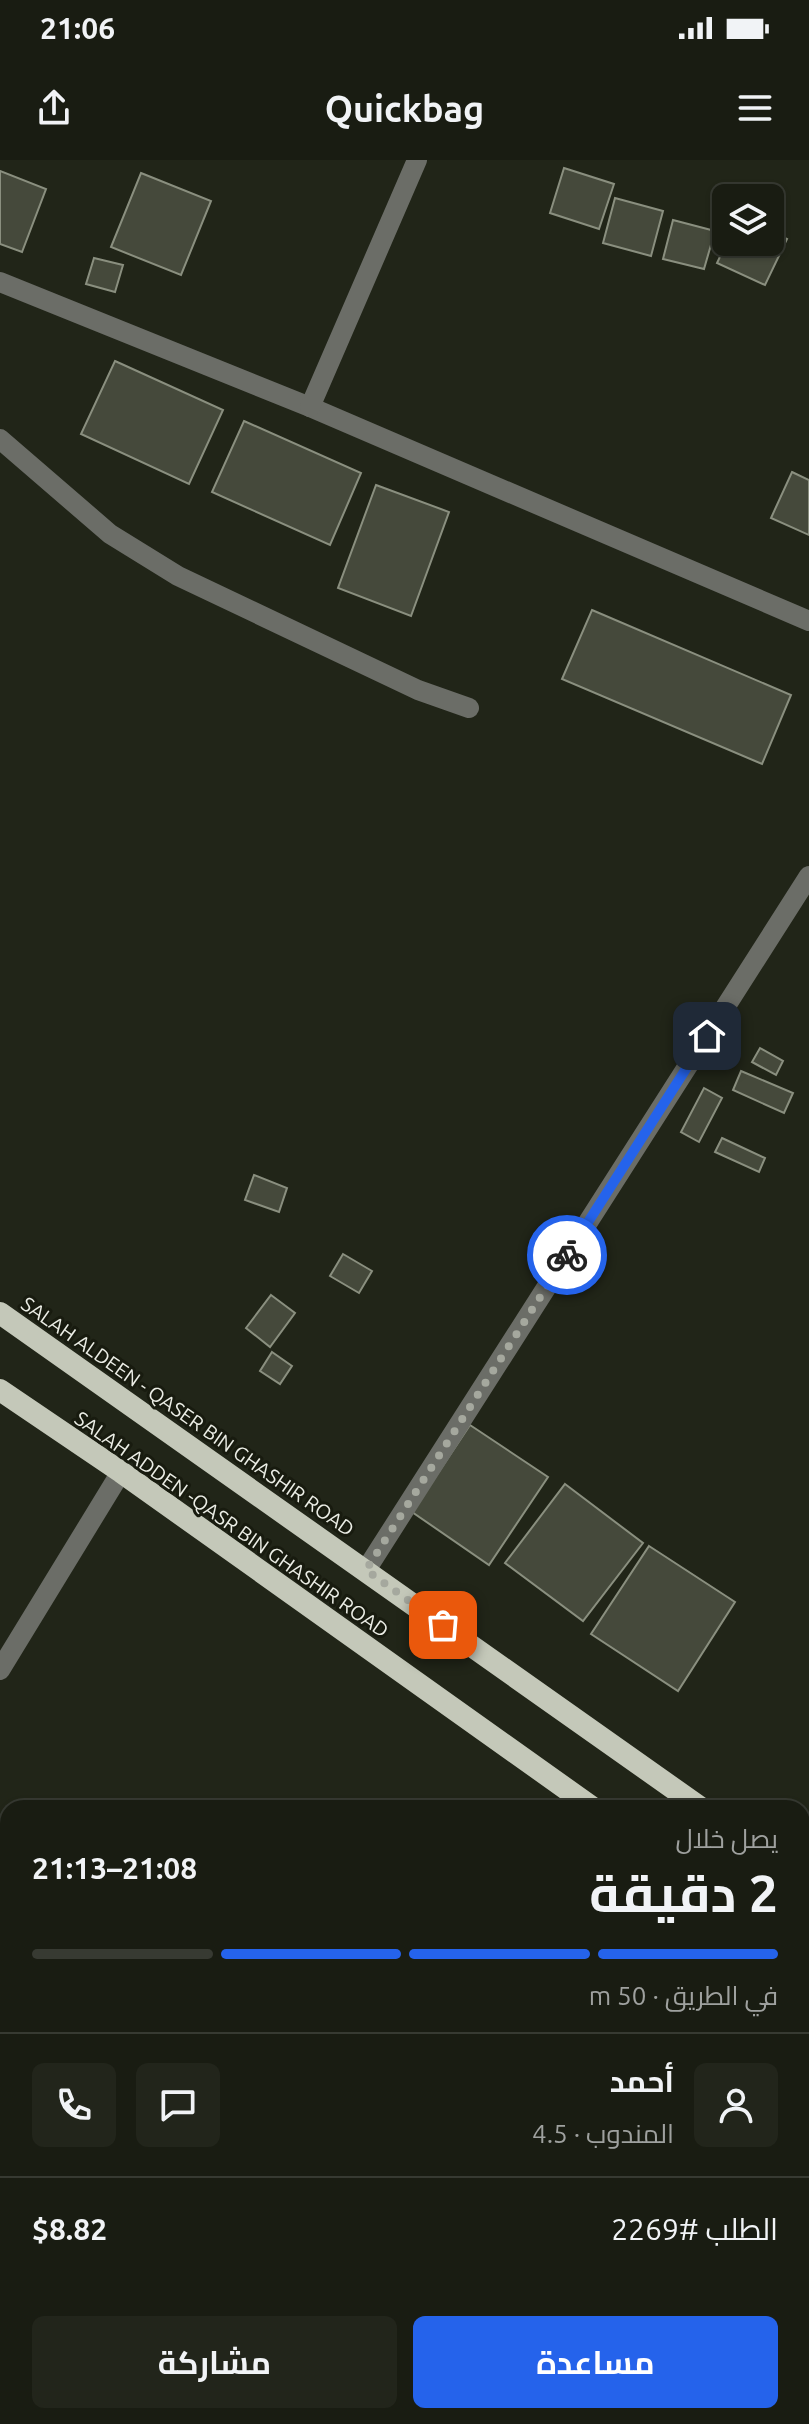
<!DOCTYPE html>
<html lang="ar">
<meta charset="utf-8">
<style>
:root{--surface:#191c12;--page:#22251b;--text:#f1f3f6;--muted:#9fa19f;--line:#373a32;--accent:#2563eb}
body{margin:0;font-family:Ubuntu,Cairo,sans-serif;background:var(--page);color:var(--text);direction:rtl;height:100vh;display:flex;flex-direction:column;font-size:30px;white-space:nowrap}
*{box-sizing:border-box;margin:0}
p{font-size:26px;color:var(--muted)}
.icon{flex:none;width:44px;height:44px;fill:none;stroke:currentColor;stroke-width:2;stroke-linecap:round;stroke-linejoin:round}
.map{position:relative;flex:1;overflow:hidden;direction:ltr}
.side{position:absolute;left:0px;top:1640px;width:810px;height:624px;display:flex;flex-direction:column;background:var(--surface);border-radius:24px 24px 0 0;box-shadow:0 2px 6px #0004,0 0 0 2px var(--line);direction:rtl}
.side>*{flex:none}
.controls{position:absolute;left:712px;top:24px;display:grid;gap:16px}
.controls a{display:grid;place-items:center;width:72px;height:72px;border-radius:12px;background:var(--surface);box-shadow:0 2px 6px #0004,0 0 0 2px var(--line);font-size:40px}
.pin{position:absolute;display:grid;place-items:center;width:68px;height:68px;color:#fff;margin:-34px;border-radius:16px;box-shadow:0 4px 12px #0006}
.courier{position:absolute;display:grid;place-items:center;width:80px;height:80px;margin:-40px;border:6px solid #2563eb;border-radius:50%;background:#fff;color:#222;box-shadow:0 2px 10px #0007}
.summary em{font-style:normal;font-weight:700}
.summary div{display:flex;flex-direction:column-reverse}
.summary{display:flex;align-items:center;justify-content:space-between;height:136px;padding:0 32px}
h1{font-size:52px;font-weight:700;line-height:60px}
.bar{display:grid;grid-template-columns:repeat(4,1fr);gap:12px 8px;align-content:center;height:96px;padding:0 32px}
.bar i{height:10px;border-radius:6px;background:var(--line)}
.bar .active{background:var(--accent)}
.bar p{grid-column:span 4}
.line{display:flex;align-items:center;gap:20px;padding:0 32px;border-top:2px solid var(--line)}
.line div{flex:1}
.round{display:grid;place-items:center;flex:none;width:84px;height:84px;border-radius:12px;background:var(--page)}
.cta{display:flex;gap:16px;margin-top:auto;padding:16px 32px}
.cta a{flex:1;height:92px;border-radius:12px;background:var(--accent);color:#fff;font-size:32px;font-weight:700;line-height:92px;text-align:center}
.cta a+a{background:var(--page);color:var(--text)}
.status{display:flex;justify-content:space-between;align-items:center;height:56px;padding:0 40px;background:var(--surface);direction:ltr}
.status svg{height:22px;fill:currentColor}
header{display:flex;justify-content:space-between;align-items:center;height:104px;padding:0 32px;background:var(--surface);font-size:36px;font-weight:700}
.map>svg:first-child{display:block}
.building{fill:#45493b;stroke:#8a8f7f;stroke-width:2}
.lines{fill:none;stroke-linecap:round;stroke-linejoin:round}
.minor{stroke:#6b6d67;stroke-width:20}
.trunk{stroke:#c4c8b9;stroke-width:22}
.done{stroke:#a5a89e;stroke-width:8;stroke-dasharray:0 14.4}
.route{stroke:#2563eb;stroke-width:10}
.labels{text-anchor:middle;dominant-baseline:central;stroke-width:6;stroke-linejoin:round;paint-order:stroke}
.street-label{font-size:20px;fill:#eceee6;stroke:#181b0f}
</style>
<div class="status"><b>21:06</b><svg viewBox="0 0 49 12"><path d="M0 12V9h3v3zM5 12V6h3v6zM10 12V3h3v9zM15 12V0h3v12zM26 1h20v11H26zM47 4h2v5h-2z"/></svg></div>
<header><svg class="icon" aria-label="menu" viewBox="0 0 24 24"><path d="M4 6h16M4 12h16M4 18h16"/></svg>Quickbag<svg class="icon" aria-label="share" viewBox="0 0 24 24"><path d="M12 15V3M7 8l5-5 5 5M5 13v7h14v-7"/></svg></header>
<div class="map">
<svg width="809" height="2264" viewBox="0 0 809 2264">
<rect width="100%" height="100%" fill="#212518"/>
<g class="building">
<polygon points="564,8 614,24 599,69 550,53"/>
<polygon points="0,11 46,29 22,92 0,84"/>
<polygon points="141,13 211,41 181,115 111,87"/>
<polygon points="615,38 663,51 651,96 603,83"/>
<polygon points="673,60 715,71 704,109 663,99"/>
<polygon points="770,71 787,79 765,125 717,103 727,82 770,82"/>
<polygon points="94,98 123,105 115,132 86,124"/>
<polygon points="115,201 223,250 189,324 81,274"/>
<polygon points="244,261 361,313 330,385 212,332"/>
<polygon points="792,312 809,320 809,375 771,358"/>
<polygon points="376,325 449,352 411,456 338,428"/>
<polygon points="592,450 791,535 762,604 562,519"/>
<polygon points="760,888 783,901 776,915 752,902"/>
<polygon points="741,911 793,933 784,953 733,930"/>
<polygon points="704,928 722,938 699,982 681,972"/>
<polygon points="722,978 765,998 759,1012 715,992"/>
<polygon points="254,1015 287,1028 279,1052 245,1040"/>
<polygon points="343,1094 372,1111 359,1133 330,1116"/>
<polygon points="271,1135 295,1153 270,1187 246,1168"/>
<polygon points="272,1192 292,1206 280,1224 260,1211"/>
<polygon points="470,1265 548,1317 489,1405 412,1352"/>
<polygon points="565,1324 643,1383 583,1461 505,1403"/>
<polygon points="649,1386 735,1442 678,1531 591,1474"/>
<polygon points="0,2196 8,2202 8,2237 0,2248"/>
<polygon points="17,2256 82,2256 87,2260 84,2264 12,2264"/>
</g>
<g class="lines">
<g class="minor">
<polyline points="0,122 310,247 809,461"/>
<polyline points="310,247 417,0"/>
<polyline points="0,279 110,374 178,416 418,530 469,548"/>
<polyline points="366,1410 809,716"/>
<polyline points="0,1510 121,1312"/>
</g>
<g class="trunk">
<polyline points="0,1153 701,1648"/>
<polyline points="0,1230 121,1312 593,1648"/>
<polyline points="802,1720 809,1725"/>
<polyline points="802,1795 809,1800"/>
</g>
</g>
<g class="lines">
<polyline class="done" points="443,1465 366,1410 567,1095"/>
<polyline class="route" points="567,1095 707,876"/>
</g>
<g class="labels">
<g class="street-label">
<text transform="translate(188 1256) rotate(35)">SALAH ALDEEN - QASER BIN GHASHIR ROAD</text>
<text transform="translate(232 1364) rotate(35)">SALAH ADDEN -QASR BIN GHASHIR ROAD</text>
</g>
</g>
</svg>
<div class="controls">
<a><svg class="icon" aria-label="layers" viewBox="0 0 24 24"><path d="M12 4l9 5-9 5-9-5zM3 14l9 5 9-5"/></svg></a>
</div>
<div class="pin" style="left:443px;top:1465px;background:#ea580c"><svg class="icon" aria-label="bag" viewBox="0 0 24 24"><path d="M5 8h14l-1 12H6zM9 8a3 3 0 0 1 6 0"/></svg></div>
<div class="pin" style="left:707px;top:876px;background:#1f2937"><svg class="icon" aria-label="home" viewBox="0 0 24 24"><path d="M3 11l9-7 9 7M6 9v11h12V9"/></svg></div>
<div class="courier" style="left:567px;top:1095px"><svg class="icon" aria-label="bike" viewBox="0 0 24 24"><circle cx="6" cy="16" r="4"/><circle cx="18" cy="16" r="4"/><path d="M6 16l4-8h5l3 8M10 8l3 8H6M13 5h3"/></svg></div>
<section class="side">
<div class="summary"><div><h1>2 دقيقة</h1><p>يصل خلال</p></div><em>21:08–21:13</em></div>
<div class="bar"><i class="active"></i><i class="active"></i><i class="active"></i><i></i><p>في الطريق · 50 m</p></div>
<div class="line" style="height:144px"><a class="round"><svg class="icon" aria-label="person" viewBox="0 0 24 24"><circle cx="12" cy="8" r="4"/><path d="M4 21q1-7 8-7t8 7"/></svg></a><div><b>أحمد</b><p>المندوب · 4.5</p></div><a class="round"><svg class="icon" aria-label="chat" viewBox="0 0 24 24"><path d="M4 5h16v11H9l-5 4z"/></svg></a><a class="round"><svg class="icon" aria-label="phone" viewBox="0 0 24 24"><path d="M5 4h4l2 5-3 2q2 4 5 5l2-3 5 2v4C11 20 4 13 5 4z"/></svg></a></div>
<div class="line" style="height:104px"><div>الطلب #2269</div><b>$8.82</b></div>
<div class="cta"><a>مساعدة</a><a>مشاركة</a></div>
</section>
</div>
